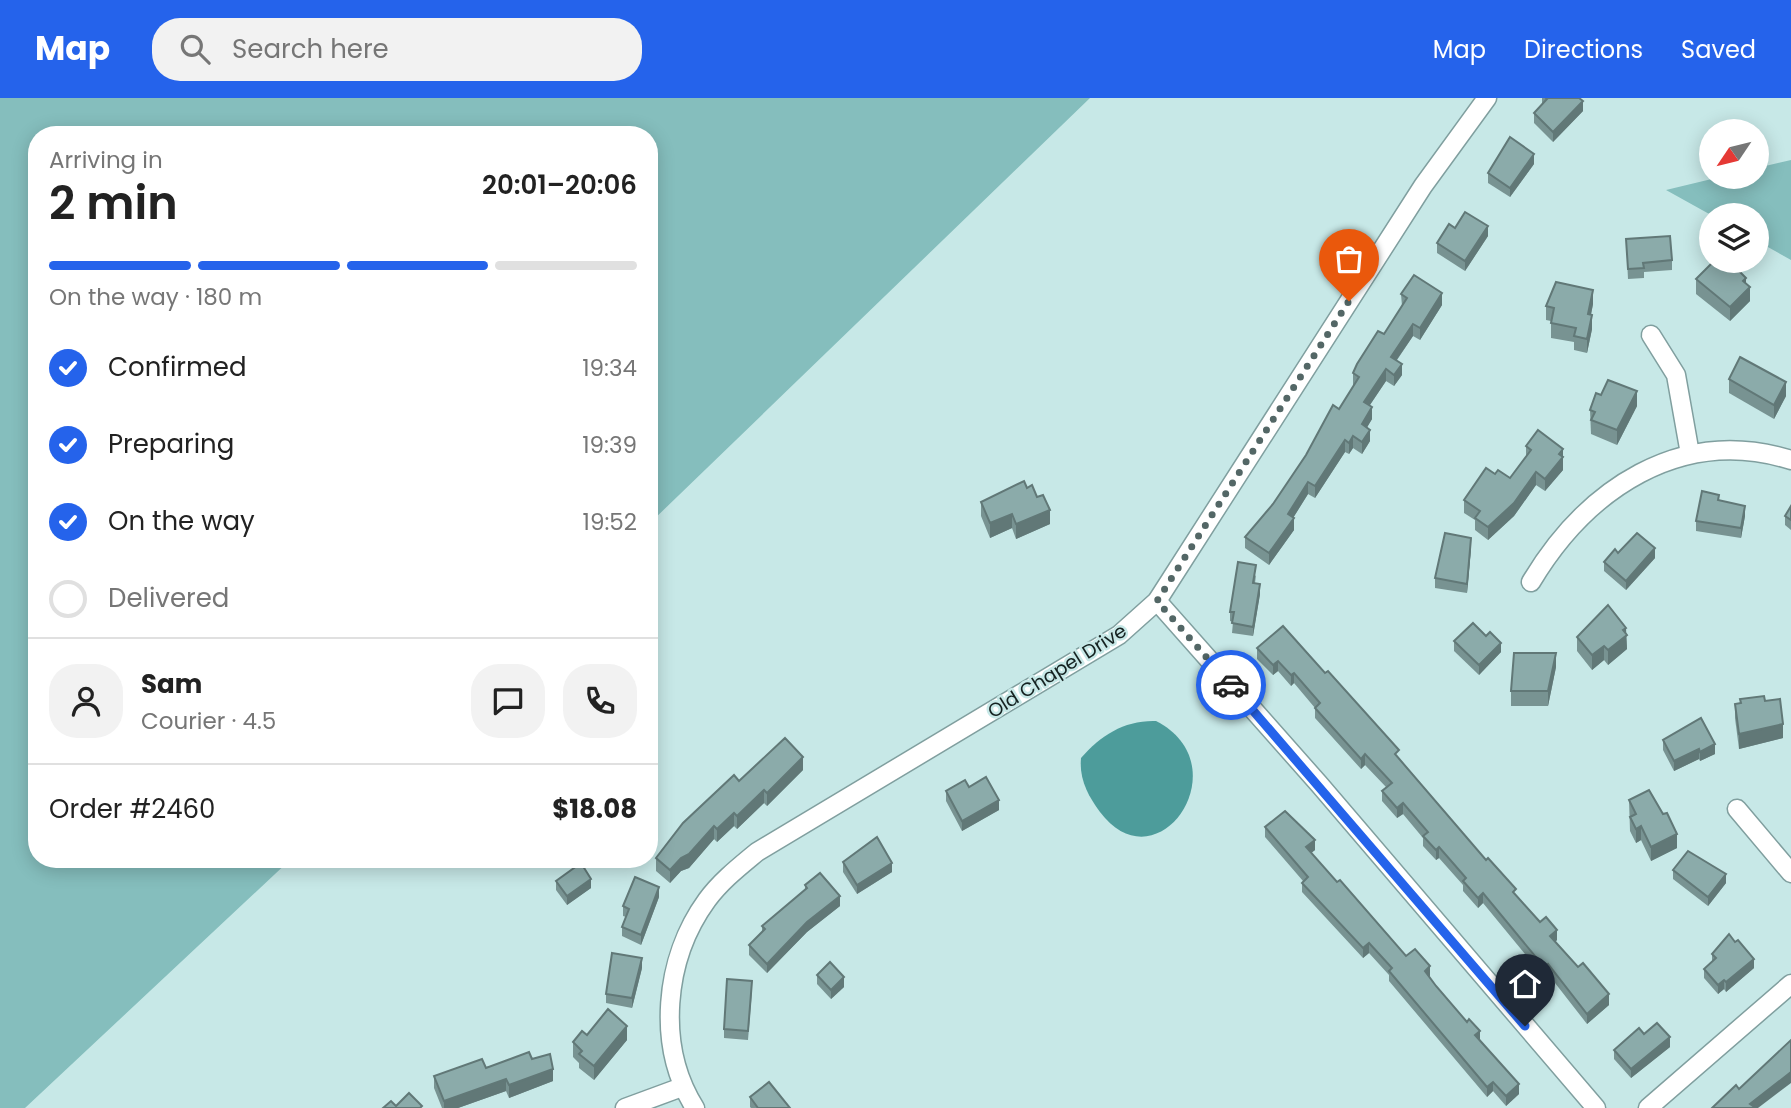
<!DOCTYPE html>
<meta charset="utf-8">
<style>
:root{--surface:#fff;--page:#f2f2f2;--text:#222;--muted:#767676;--line:#e0e0e0;--accent:#2563eb}
body{margin:0;font-family:Poppins,sans-serif;background:var(--page);color:var(--text);height:100vh;display:flex;flex-direction:column;font-size:26px;white-space:nowrap}
*{box-sizing:border-box;margin:0}
p{font-size:23px;color:var(--muted)}
.icon{flex:none;width:38px;height:38px;fill:none;stroke:currentColor;stroke-width:2;stroke-linecap:round;stroke-linejoin:round}
.map{position:relative;flex:1;overflow:hidden}
.drawer{position:absolute;left:28px;top:28px;width:630px;height:742px;display:flex;flex-direction:column;background:var(--surface);border-radius:28px;box-shadow:0 4px 18px #0003}
.drawer>*{flex:none}
.needle{width:46px;rotate:235deg}
.buttons{position:absolute;left:1699px;top:21px;display:grid;gap:14px}
.buttons a{display:grid;place-items:center;width:70px;height:70px;border-radius:50%;background:var(--surface);box-shadow:0 4px 18px #0003;font-size:35px}
.pin{position:absolute;display:grid;place-items:center;width:60px;height:60px;color:#fff;margin:-72px -30px;border-radius:50% 50% 50% 0;rotate:-45deg;box-shadow:0 0 7px #0007}
.pin .icon{rotate:45deg}
.courier{position:absolute;display:grid;place-items:center;width:70px;height:70px;margin:-35px;border:5px solid #2563eb;border-radius:50%;background:#fff;color:#222;box-shadow:0 2px 9px #0007}
.head em{font-style:normal;font-weight:600}
.head div{display:flex;flex-direction:column-reverse}
.head{display:flex;align-items:center;justify-content:space-between;height:119px;padding:0 21px}
h1{font-size:46px;font-weight:600;line-height:52px}
.bar{display:grid;grid-template-columns:repeat(4,1fr);gap:10px 7px;align-content:center;height:84px;padding:0 21px}
.bar i{height:9px;border-radius:5px;background:var(--line)}
.bar .current{background:var(--accent)}
.bar p{grid-column:span 4}
.line{display:flex;align-items:center;gap:18px;padding:0 21px;border-top:2px solid var(--line)}
.line div{flex:1}
.round{display:grid;place-items:center;flex:none;width:74px;height:74px;border-radius:28px;background:var(--page)}
ol{padding:0 21px;list-style:none}
li{display:flex;align-items:center;gap:21px;height:77px}
li p{margin-inline-start:auto}
li .icon{padding:7px;border-radius:50%;background:var(--accent);color:#fff;stroke-width:4}
li:last-child{color:var(--muted)}
li i{width:38px;height:38px;border:4px solid var(--line);border-radius:50%}
header{display:flex;align-items:center;gap:42px;box-sizing:border-box;height:98px;padding:0 35px;background:var(--accent);color:#fff}
header strong{font-size:33px}
nav{display:flex;gap:38px;margin-inline-start:auto;font-size:24px}
.search{width:490px;height:63px;background:var(--page);display:flex;align-items:center;gap:18px;box-sizing:border-box;padding:0 24px;border-radius:28px;color:var(--muted);font-size:26px}
.map>svg:first-child{display:block}
.green{fill:#85bebd}
.water{fill:#4d9c9b}
.lines{fill:none;stroke-linecap:round;stroke-linejoin:round}
.minor-casing{stroke:#809f9f;stroke-width:21}
.minor{stroke:#fff;stroke-width:18}
.wall{fill:#789392}
.shaded-wall{fill:#617877}
.building{fill:#8babaa;stroke:#617877;stroke-width:2}
.done{stroke:#536766;stroke-width:7;stroke-dasharray:0 12.6}
.route{stroke:#2563eb;stroke-width:9}
.labels{text-anchor:middle;dominant-baseline:central;stroke-width:5;stroke-linejoin:round;paint-order:stroke}
.street-label{font-size:19px;fill:#152221;stroke:#c7e8e7}
</style>
<header>
<strong>Map</strong>
<div class="search"><svg class="icon" aria-label="search" viewBox="0 0 24 24"><circle cx="10" cy="10" r="6"/><path d="M15 15l6 6"/></svg>Search here</div>
<nav><a>Map</a><a>Directions</a><a>Saved</a></nav>
</header>
<div class="map">
<svg width="1791" height="1010" viewBox="0 0 1791 1010">
<rect width="100%" height="100%" fill="#c7e8e7"/>
<g class="green">
<polygon points="0,0 1090,0 649,426 649,37 37,37 37,761 291,761 25,1010 0,1010"/>
<polygon points="1791,62 1791,162 1757,143 1757,117 1711,117 1666,92 1720,79 1757,79 1757,70"/>
</g>
<path class="water" d="M1156,623C1242,667 1158,791 1100,714C1088,698 1079,681 1081,660C1101,637 1125,622 1156,623Z"/>
<g class="lines">
<g class="minor-casing">
<g id="minor">
<polyline points="1651,237 1676,277 1690,356"/>
<path d="M1531,484C1586,392 1680,327 1791,362"/>
<polyline points="1157,503 1319,686 1596,1010"/>
<polyline points="1737,711 1791,775"/>
<polyline points="625,1010 682,989"/>
<path d="M695,1010C656,948 664,861 707,802C721,783 739,769 757,754L1119,537L1157,503L1423,88L1487,0"/>
<polyline points="1648,1010 1791,886"/>
</g>
</g>
<use href="#minor" class="minor"/>
</g>
<g class="wall">
<polygon points="1542,0 1579,0 1583,13 1553,44 1534,25 1534,15 1542,6"/>
<polygon points="1534,66 1510,99 1488,85 1488,75"/>
<polygon points="1455,130 1488,138 1465,173 1437,155 1437,145"/>
<polygon points="1626,141 1672,162 1672,172 1644,174 1644,180 1628,181"/>
<polygon points="1730,170 1746,186 1750,203 1730,223 1696,196 1696,181"/>
<polygon points="1401,196 1442,207 1420,242 1413,238 1397,262 1402,277 1394,288 1386,283 1369,308 1372,321 1367,329 1370,343 1362,356 1353,350 1349,356 1345,354 1315,400 1308,396 1293,420 1294,432 1269,467 1245,450 1245,439 1273,406 1339,311 1354,288 1353,287 1353,275 1384,236 1402,208"/>
<polygon points="1593,206 1591,217 1592,231 1587,255 1574,252 1574,244 1551,240 1551,223 1546,222 1546,208"/>
<polygon points="1729,281 1786,298 1774,321 1729,295"/>
<polygon points="1637,308 1617,347 1591,336 1590,312"/>
<polygon points="1526,348 1563,351 1563,372 1545,393 1536,387 1514,418 1488,442 1475,432 1475,422 1464,415 1464,402 1495,376 1510,380 1526,359"/>
<polygon points="1027,390 1050,426 1016,441 1012,430 990,440 981,418 981,404"/>
<polygon points="1719,402 1745,418 1741,440 1696,433 1696,423"/>
<polygon points="1791,408 1791,432 1785,427 1785,418"/>
<polygon points="1471,450 1467,495 1435,490 1435,480"/>
<polygon points="1655,460 1626,492 1604,473 1604,464"/>
<polygon points="1256,477 1255,485 1260,496 1253,538 1232,535 1233,524 1230,523 1230,514"/>
<polygon points="1283,528 1399,660 1516,797 1557,842 1555,844 1609,907 1587,926 1548,876 1544,879 1483,805 1478,810 1463,793 1463,787 1439,760 1436,762 1423,748 1423,740 1403,716 1397,720 1382,703 1382,693 1386,689 1365,667 1361,671 1315,620 1315,610 1294,585 1291,588 1278,573 1273,577 1257,561 1257,550"/>
<polygon points="1626,536 1627,551 1608,567 1604,562 1592,572 1577,553 1577,539"/>
<polygon points="1454,543 1501,554 1479,577 1454,553"/>
<polygon points="1556,569 1548,608 1511,608 1511,593"/>
<polygon points="1765,603 1783,640 1739,651 1735,620 1735,606"/>
<polygon points="1663,642 1715,656 1700,663 1699,661 1674,673 1663,652"/>
<polygon points="803,672 767,708 764,705 737,731 734,728 717,744 714,741 689,770 681,773 670,785 656,773 656,760 739,683"/>
<polygon points="969,689 999,712 962,733 946,703 946,693"/>
<polygon points="1629,702 1677,750 1651,763 1641,742 1636,745 1630,733"/>
<polygon points="1265,729 1315,752 1311,755 1337,784 1406,858 1430,878 1429,879 1436,888 1480,942 1519,996 1506,1008 1493,993 1487,999 1389,883 1389,877 1369,855 1363,860 1302,794 1302,785 1303,783 1265,739"/>
<polygon points="843,764 892,774 857,796 843,774"/>
<polygon points="1673,772 1726,785 1708,808 1673,781"/>
<polygon points="556,783 591,790 567,807 556,792"/>
<polygon points="805,787 840,808 807,834 767,875 749,857 749,847 762,834 762,828 805,792"/>
<polygon points="659,799 641,847 622,838 622,829 626,819 623,818 623,808"/>
<polygon points="1712,856 1754,870 1726,894 1724,891 1718,896 1704,880 1704,871 1712,864"/>
<polygon points="642,870 632,910 606,905 606,896"/>
<polygon points="817,877 844,889 831,901 817,886"/>
<polygon points="752,893 748,942 724,940 724,931"/>
<polygon points="1644,936 1670,949 1631,980 1614,961 1614,952"/>
<polygon points="587,937 627,942 594,982 579,970 579,965 573,959 573,944"/>
<polygon points="532,961 553,983 509,1000 506,993 458,1010 442,1010 434,990 434,978"/>
<polygon points="750,999 790,1010 751,1010 750,1009"/>
</g>
<g class="shaded-wall">
<polygon points="1583,3 1583,13 1553,44 1553,34"/>
<polygon points="1534,56 1534,66 1510,99 1510,90"/>
<polygon points="1488,128 1488,138 1465,173 1465,163"/>
<polygon points="1746,180 1746,193 1750,189 1750,203 1730,223 1730,209 1743,183"/>
<polygon points="1593,192 1593,206 1588,230 1588,216"/>
<polygon points="1442,195 1442,207 1420,242 1420,230"/>
<polygon points="1592,217 1592,231 1587,255 1587,241"/>
<polygon points="1413,226 1413,238 1391,270 1391,259"/>
<polygon points="1402,266 1402,277 1394,288 1394,277"/>
<polygon points="1386,271 1386,283 1364,316 1364,304"/>
<polygon points="1786,284 1786,298 1774,321 1774,307"/>
<polygon points="1637,293 1637,308 1617,347 1617,332"/>
<polygon points="1372,309 1372,321 1362,338 1362,326"/>
<polygon points="1370,332 1370,343 1362,356 1362,344"/>
<polygon points="1353,338 1353,350 1349,356 1349,345"/>
<polygon points="1345,342 1345,354 1315,400 1315,388"/>
<polygon points="1563,351 1563,372 1545,393 1545,381"/>
<polygon points="1536,374 1536,387 1514,418 1488,442 1488,429"/>
<polygon points="1308,384 1308,396 1288,428 1288,416"/>
<polygon points="1745,408 1745,418 1741,440 1741,430"/>
<polygon points="1050,412 1050,426 1016,441 1016,426"/>
<polygon points="1012,416 1012,430 990,440 990,425"/>
<polygon points="1294,420 1294,432 1269,467 1269,455"/>
<polygon points="1471,440 1471,450 1467,495 1467,486"/>
<polygon points="1655,450 1655,460 1626,492 1626,483"/>
<polygon points="1260,486 1260,496 1253,538 1253,529"/>
<polygon points="1626,530 1627,551 1608,567 1608,552 1623,532"/>
<polygon points="1501,545 1501,554 1479,577 1479,567"/>
<polygon points="1604,548 1604,562 1592,572 1592,557"/>
<polygon points="1556,555 1556,569 1548,608 1548,593"/>
<polygon points="1278,563 1278,573 1273,577 1273,567"/>
<polygon points="1294,575 1294,585 1291,588 1291,577"/>
<polygon points="1783,626 1783,640 1739,651 1739,636"/>
<polygon points="1715,646 1715,656 1700,663 1700,654"/>
<polygon points="1699,651 1699,661 1674,673 1674,663"/>
<polygon points="1365,656 1365,667 1361,671 1361,661"/>
<polygon points="803,659 803,672 767,708 767,695"/>
<polygon points="764,692 764,705 737,731 737,718"/>
<polygon points="999,702 999,712 962,733 962,723"/>
<polygon points="1403,705 1403,716 1397,720 1397,710"/>
<polygon points="734,715 734,728 717,744 717,731"/>
<polygon points="714,728 714,741 689,770 681,773 670,785 670,772 681,760"/>
<polygon points="1641,728 1641,742 1636,745 1636,731"/>
<polygon points="1677,736 1677,750 1651,763 1651,749"/>
<polygon points="1315,742 1315,752 1306,759 1306,749"/>
<polygon points="1439,749 1439,760 1436,762 1436,752"/>
<polygon points="892,765 892,774 857,796 857,787"/>
<polygon points="1726,776 1726,785 1708,808 1708,799"/>
<polygon points="591,781 591,790 567,807 567,798"/>
<polygon points="659,789 659,799 641,847 641,837"/>
<polygon points="1483,795 1483,805 1478,810 1478,800"/>
<polygon points="840,798 840,808 807,834 767,875 767,866 807,824"/>
<polygon points="1557,832 1557,842 1550,848 1550,838"/>
<polygon points="1369,845 1369,855 1363,860 1363,850"/>
<polygon points="642,860 642,870 632,910 632,900"/>
<polygon points="1754,861 1754,870 1726,894 1726,884"/>
<polygon points="1548,866 1548,876 1544,879 1544,869"/>
<polygon points="1430,868 1430,878 1425,882 1425,873"/>
<polygon points="844,879 844,889 831,901 831,892"/>
<polygon points="1724,882 1724,891 1718,896 1718,887"/>
<polygon points="1609,896 1609,907 1587,926 1587,916"/>
<polygon points="627,928 627,942 594,982 594,968"/>
<polygon points="1480,933 1480,942 1475,937"/>
<polygon points="1670,939 1670,949 1631,980 1631,971"/>
<polygon points="553,971 553,983 509,1000 509,987"/>
<polygon points="1791,974 1791,985 1758,1010 1750,1010 1750,1006"/>
<polygon points="506,981 506,993 458,1010 444,1010 444,1003"/>
<polygon points="1493,984 1493,993 1487,999 1487,989"/>
<polygon points="1519,986 1519,996 1506,1008 1506,998"/>
</g>
<g class="building">
<polygon points="1546,0 1579,0 1583,3 1553,34 1534,15 1547,1"/>
<polygon points="1510,39 1534,56 1510,90 1488,75"/>
<polygon points="1465,114 1488,128 1465,163 1437,145 1449,126 1455,130"/>
<polygon points="1670,138 1672,162 1643,165 1644,170 1628,171 1626,141"/>
<polygon points="1714,163 1722,163 1730,170 1733,167 1746,180 1743,183 1750,189 1730,209 1696,181"/>
<polygon points="1414,177 1442,195 1420,230 1413,226 1391,259 1402,266 1394,277 1386,271 1364,304 1372,309 1362,326 1370,332 1362,344 1353,338 1349,345 1345,342 1315,388 1308,384 1288,416 1294,420 1269,455 1245,439 1273,406 1306,357 1333,307 1339,311 1359,279 1353,275 1357,266 1378,233 1384,236 1407,200 1401,196"/>
<polygon points="1556,184 1593,192 1588,216 1592,217 1587,241 1574,238 1576,230 1551,225 1554,210 1546,208"/>
<polygon points="1740,259 1786,284 1774,307 1729,281"/>
<polygon points="1608,282 1637,293 1617,332 1591,322 1595,314 1590,312 1596,295 1601,297"/>
<polygon points="1538,332 1563,351 1559,356 1563,359 1545,381 1536,374 1514,405 1488,429 1475,420 1480,413 1464,402 1486,370 1495,376 1498,372 1510,380 1531,352 1526,348"/>
<polygon points="1024,383 1027,390 1032,387 1037,399 1043,397 1050,412 1016,426 1012,416 990,425 981,404"/>
<polygon points="1702,393 1719,397 1718,402 1745,408 1741,430 1696,423"/>
<polygon points="1791,408 1791,422 1785,418"/>
<polygon points="1445,435 1471,440 1467,486 1435,480"/>
<polygon points="1637,435 1655,450 1626,483 1604,464 1615,451 1618,455"/>
<polygon points="1238,464 1256,467 1253,485 1260,486 1253,529 1232,525 1234,514 1230,514"/>
<polygon points="1608,507 1626,530 1623,532 1627,537 1608,552 1604,548 1592,557 1577,539"/>
<polygon points="1473,525 1486,538 1490,534 1501,545 1479,567 1454,543"/>
<polygon points="1283,528 1325,575 1328,573 1399,652 1395,656 1486,762 1488,760 1516,791 1513,794 1540,824 1546,819 1557,832 1550,838 1578,869 1583,865 1609,896 1587,916 1548,866 1544,869 1483,795 1478,800 1463,783 1466,780 1439,749 1436,752 1423,738 1428,734 1403,705 1397,710 1382,693 1392,685 1365,656 1361,661 1315,610 1320,605 1294,575 1291,577 1278,563 1273,567 1257,550"/>
<polygon points="1514,555 1556,555 1548,593 1511,593"/>
<polygon points="1764,598 1765,603 1780,601 1783,626 1739,636 1735,606 1741,605 1740,601"/>
<polygon points="1701,620 1715,646 1700,654 1699,651 1674,663 1663,642"/>
<polygon points="785,640 803,659 767,695 764,692 737,718 734,715 717,731 714,728 689,756 681,760 670,772 656,760 683,725 734,677 739,683"/>
<polygon points="986,679 999,702 962,723 946,693 965,682 969,689"/>
<polygon points="1649,692 1663,716 1667,715 1677,736 1651,749 1641,728 1636,731 1630,719 1636,716 1629,702"/>
<polygon points="1285,713 1315,742 1306,749 1337,784 1340,782 1406,858 1415,851 1430,868 1425,873 1436,888 1467,924 1469,921 1480,933 1475,937 1519,986 1506,998 1493,984 1487,989 1389,873 1392,870 1369,845 1363,850 1302,785 1308,779 1265,729"/>
<polygon points="877,739 892,765 857,787 843,764"/>
<polygon points="1688,753 1726,776 1708,799 1673,772"/>
<polygon points="581,765 591,781 567,798 556,783"/>
<polygon points="820,775 840,798 807,824 767,866 749,847 765,831 762,828 807,790 805,787"/>
<polygon points="635,779 659,789 641,837 622,829 629,811 623,808"/>
<polygon points="1729,836 1735,844 1738,842 1754,861 1726,884 1724,882 1718,887 1704,871 1716,860 1712,856"/>
<polygon points="612,855 642,860 632,900 606,896"/>
<polygon points="830,864 844,879 831,892 817,877"/>
<polygon points="727,881 752,883 748,933 724,931"/>
<polygon points="608,911 627,928 594,968 579,956 582,953 573,944 582,933 587,937"/>
<polygon points="1657,925 1670,939 1631,971 1614,952 1639,930 1644,936"/>
<polygon points="1791,942 1791,974 1750,1006 1756,1010 1712,1010 1736,987 1739,991"/>
<polygon points="529,954 532,961 550,956 553,971 509,987 506,981 444,1003 434,978 482,961 486,970"/>
<polygon points="769,984 790,1010 758,1010 750,999"/>
<polygon points="409,995 422,1008 420,1010 383,1010 391,1003 396,1008"/>
</g>
<g class="lines">
<polyline class="done" points="1231,587 1157,503 1349,203"/>
<polyline class="route" points="1231,587 1525,928"/>
</g>
<g class="labels">
<g class="street-label">
<text transform="translate(1057 573) rotate(-32)">Old Chapel Drive</text>
</g>
</g>
</svg>
<div class="buttons">
<a><svg class="needle" viewBox="-14 -14 28 28"><path d="M0-13l5 13h-10z" fill="#e53935"/><path d="M0 13l5-13h-10z" fill="#767676"/></svg></a>
<a><svg class="icon" aria-label="layers" viewBox="0 0 24 24"><path d="M12 4l9 5-9 5-9-5zM3 14l9 5 9-5"/></svg></a>
</div>
<div class="pin" style="left:1349px;top:203px;background:#ea580c"><svg class="icon" aria-label="bag" viewBox="0 0 24 24"><path d="M5 8h14l-1 12H6zM9 8a3 3 0 0 1 6 0"/></svg></div>
<div class="pin" style="left:1525px;top:928px;background:#1f2937"><svg class="icon" aria-label="home" viewBox="0 0 24 24"><path d="M3 11l9-7 9 7M6 9v11h12V9"/></svg></div>
<div class="courier" style="left:1231px;top:587px"><svg class="icon" aria-label="car" viewBox="0 0 24 24"><path d="M5 17H2v-5l4-1 3-4h7l3 4 3 1v5h-3M9 17h6M6 11h13"/><circle cx="7" cy="17" r="2"/><circle cx="17" cy="17" r="2"/></svg></div>
<section class="drawer">
<div class="head"><div><h1>2 min</h1><p>Arriving in</p></div><em>20:01–20:06</em></div>
<div class="bar"><i class="current"></i><i class="current"></i><i class="current"></i><i></i><p>On the way · 180 m</p></div>
<ol>
<li><svg class="icon" aria-label="check" viewBox="0 0 24 24"><path d="M5 12l5 5 9-10"/></svg>Confirmed<p>19:34</p></li>
<li><svg class="icon" aria-label="check" viewBox="0 0 24 24"><path d="M5 12l5 5 9-10"/></svg>Preparing<p>19:39</p></li>
<li><svg class="icon" aria-label="check" viewBox="0 0 24 24"><path d="M5 12l5 5 9-10"/></svg>On the way<p>19:52</p></li>
<li><i></i>Delivered</li>
</ol>
<div class="line" style="height:126px"><a class="round"><svg class="icon" aria-label="person" viewBox="0 0 24 24"><circle cx="12" cy="8" r="4"/><path d="M4 21q1-7 8-7t8 7"/></svg></a><div><b>Sam</b><p>Courier · 4.5</p></div><a class="round"><svg class="icon" aria-label="chat" viewBox="0 0 24 24"><path d="M4 5h16v11H9l-5 4z"/></svg></a><a class="round"><svg class="icon" aria-label="phone" viewBox="0 0 24 24"><path d="M5 4h4l2 5-3 2q2 4 5 5l2-3 5 2v4C11 20 4 13 5 4z"/></svg></a></div>
<div class="line" style="height:91px"><div>Order #2460</div><b>$18.08</b></div>
</section>
</div>
